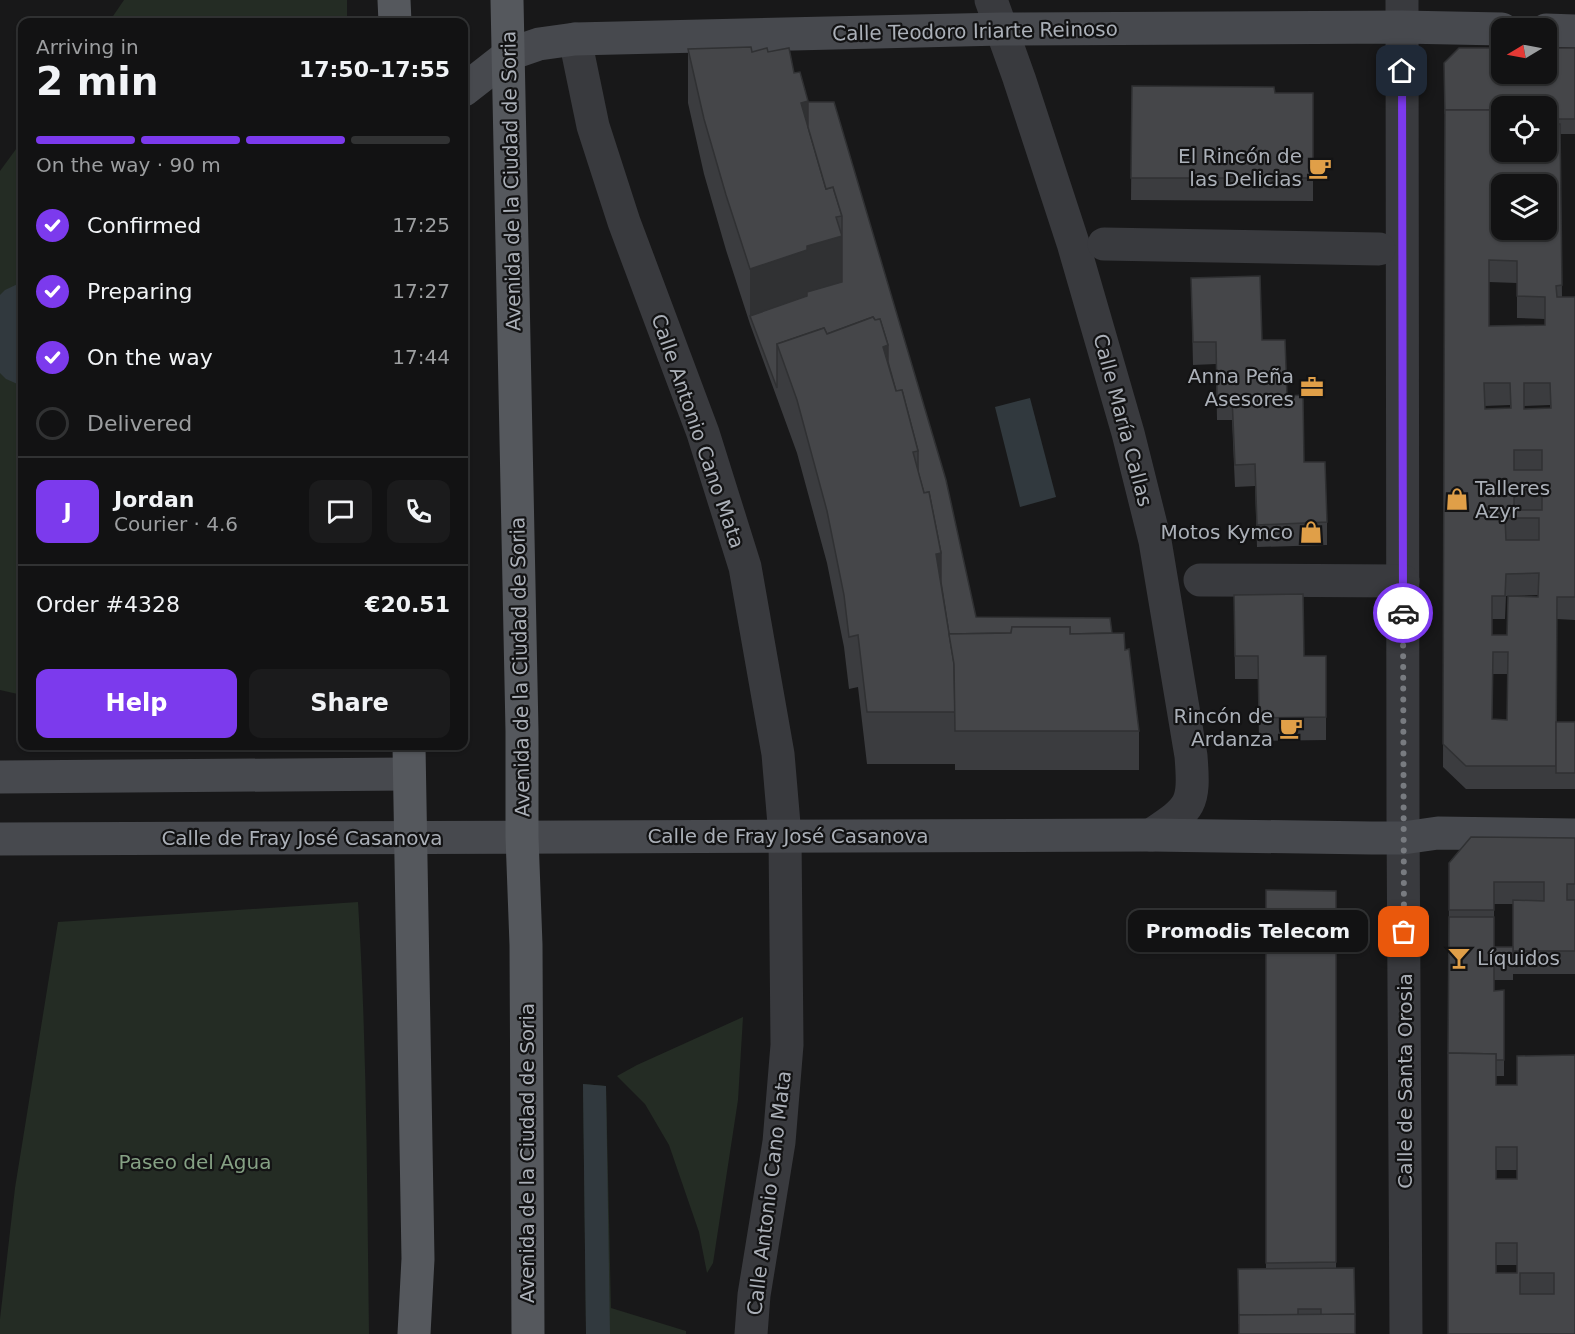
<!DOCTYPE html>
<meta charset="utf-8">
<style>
:root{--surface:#121213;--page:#1b1b1c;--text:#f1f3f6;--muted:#9c9ea0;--line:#313233;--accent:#7c3aed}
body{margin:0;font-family:"DejaVu Sans",sans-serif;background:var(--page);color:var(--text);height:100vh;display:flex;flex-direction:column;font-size:22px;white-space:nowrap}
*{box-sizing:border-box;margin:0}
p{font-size:20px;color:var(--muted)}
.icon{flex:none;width:33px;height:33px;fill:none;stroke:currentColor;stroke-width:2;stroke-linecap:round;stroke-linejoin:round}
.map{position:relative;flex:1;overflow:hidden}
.details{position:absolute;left:18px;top:18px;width:450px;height:732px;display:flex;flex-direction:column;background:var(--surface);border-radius:12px;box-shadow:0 2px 4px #0004,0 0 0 2px var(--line)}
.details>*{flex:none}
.needle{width:39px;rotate:260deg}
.fabs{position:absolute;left:1491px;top:18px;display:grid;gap:12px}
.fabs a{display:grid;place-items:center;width:66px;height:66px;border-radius:12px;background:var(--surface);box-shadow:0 2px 4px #0004,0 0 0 2px var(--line);font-size:30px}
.pin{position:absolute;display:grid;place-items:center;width:51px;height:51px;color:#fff;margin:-26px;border-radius:12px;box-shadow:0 3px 9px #0006}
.courier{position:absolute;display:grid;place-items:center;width:60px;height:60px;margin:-30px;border:4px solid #7c3aed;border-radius:50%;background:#fff;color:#222;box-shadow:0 2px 8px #0007}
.bubble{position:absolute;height:42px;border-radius:12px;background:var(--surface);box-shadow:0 2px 4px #0004,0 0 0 2px var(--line);font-size:20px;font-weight:700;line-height:42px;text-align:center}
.headline em{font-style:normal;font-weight:700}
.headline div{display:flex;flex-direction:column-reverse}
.headline{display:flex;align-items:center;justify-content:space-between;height:102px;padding:0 18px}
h1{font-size:39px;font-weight:700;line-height:45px}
.bar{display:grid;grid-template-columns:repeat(4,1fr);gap:9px 6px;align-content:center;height:72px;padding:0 18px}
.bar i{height:8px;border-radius:4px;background:var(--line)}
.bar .on{background:var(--accent)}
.bar p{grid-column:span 4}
.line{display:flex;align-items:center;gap:15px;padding:0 18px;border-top:2px solid var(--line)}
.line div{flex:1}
.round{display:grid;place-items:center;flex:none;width:63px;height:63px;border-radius:12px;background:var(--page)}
ol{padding:0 18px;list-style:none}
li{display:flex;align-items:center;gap:18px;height:66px}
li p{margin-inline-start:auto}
li .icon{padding:6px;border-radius:50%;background:var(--accent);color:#fff;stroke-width:4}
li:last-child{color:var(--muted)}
li i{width:33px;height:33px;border:3px solid var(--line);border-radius:50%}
.button{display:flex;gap:12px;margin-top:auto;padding:12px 18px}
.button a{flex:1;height:69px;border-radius:12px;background:var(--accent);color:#fff;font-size:24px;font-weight:700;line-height:69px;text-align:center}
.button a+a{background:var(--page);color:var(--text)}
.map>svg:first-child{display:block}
.green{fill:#242c24}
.water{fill:#31393e}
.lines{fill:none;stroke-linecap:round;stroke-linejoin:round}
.street{stroke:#393a3e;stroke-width:33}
.secondary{stroke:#47494e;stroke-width:33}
.primary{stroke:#55585d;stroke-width:33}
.wall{fill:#3b3c3f;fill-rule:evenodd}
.shaded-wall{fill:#303133}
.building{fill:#454649;stroke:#303133;stroke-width:1.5;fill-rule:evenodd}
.done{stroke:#787b80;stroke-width:6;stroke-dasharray:0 10.8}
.route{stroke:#7c3aed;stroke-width:8}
.labels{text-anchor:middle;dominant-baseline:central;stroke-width:4.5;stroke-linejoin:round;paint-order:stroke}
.street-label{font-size:20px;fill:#abb0b8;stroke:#131314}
.poi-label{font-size:20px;fill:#abb0b8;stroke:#131314;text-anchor:end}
.park-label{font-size:20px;fill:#85a184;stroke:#131314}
</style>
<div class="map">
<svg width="1575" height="1334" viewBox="0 0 1575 1334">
<rect width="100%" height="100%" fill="#181819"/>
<g class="green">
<polygon points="124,0 347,0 347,22 109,22"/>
<polygon points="22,141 22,695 0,690 0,171"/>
<path d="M358,902C367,1046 367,1190 369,1334H0V1319L15,1188L58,922Z"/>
<polygon points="743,1017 738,1100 713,1263 707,1273 699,1232 669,1145 645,1104 617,1076 637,1065"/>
<polygon points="583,1084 606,1086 611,1308 686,1331 686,1334 586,1334"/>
</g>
<g class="water">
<polygon points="22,282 22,386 6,379 0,373 0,295 5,290"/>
<polygon points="1030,398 1056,497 1020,507 995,407"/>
<polygon points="583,1084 606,1086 610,1334 586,1334"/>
</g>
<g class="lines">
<g class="street">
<path d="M991,0L1019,78L1073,243L1128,433L1155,541L1191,756C1195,806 1191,808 1151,835"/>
<polyline points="1402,0 1403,818 1406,1334"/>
<polyline points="575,39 593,126 624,222 703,433 745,567 778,754 785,836 787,1045 779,1142 754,1295 751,1334"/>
<polyline points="1104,244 1379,249"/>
<polyline points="1200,580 1403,581"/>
</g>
<g class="secondary">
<polyline points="1546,30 1575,31"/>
<polyline points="464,90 510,54 539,44 575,39 1002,29 1402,27 1502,29"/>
<polyline points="0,777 409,774"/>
<polyline points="0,839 1151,835 1372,838 1403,838 1438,833 1575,835"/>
</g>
<g class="primary">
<polyline points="394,0 395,22"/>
<polyline points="507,0 522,731 522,837 526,945 528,1334"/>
<polyline points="409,746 418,1259 414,1334"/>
</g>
</g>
<g class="wall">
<path d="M1575,48V134H1560L1562,297H1575V620L1557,619L1556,761L1575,722V789H1466L1443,767L1445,128ZM1502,106H1546V152L1490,146L1491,134H1495V116H1502ZM1502,184H1546V230L1495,221V202H1502ZM1489,282L1517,283V318L1545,319V325L1489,326ZM1510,405V408L1485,409L1484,406ZM1550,405V408L1524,409V406ZM1538,595V597L1507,635H1492V619H1505L1506,596ZM1493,674H1508L1507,720L1492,719Z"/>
<polygon points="688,49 768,52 794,73 808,102 976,617 1112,633 1125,650 1139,731 1139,770 955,770 955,747 955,764 867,764 858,687 849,689 844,647 827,563 797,453 750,324 726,250 704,174 688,103"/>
<polygon points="1132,86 1275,93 1313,93 1313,201 1131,200"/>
<polygon points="1191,278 1262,340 1287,396 1304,462 1327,522 1327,545 1257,547 1255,486 1235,487 1232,420 1217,420 1216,364 1193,365"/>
<polygon points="1234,595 1304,656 1326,656 1326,740 1259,741 1258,679 1235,679"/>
<path d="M1575,838V974H1513V963V980H1494V991L1504,990V1076H1496V1085H1517L1575,1334H1448L1449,863ZM1494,904H1513V947H1494ZM1496,1170H1517V1179H1496ZM1496,1265H1517V1273H1496Z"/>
<polygon points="1266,890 1336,891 1336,1269 1355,1334 1239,1334 1266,1269"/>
</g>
<g class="shaded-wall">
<polygon points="808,101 808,156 801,103"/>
<polygon points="842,236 842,290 750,316 750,269 807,246"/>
<polygon points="888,345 888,397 883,347"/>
<polygon points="941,553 941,605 936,554"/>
</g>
<g class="building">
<polygon points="751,47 752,52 767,48 768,52 789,48 794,73 800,72 808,101 801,103 826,189 833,187 842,216 836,217 842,236 807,246 807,250 750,269 726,195 704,119 688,49"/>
<polygon points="1459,48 1502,48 1502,74 1546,74 1546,48 1575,48 1575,119 1554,119 1554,112 1546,112 1546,106 1533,106 1533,100 1495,101 1495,119 1490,119 1491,110 1445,110 1445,114 1444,63"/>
<polygon points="1132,86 1274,87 1275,93 1313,93 1313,178 1131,178"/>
<polygon points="808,102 834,102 946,480 976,617 1110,618 1112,633 1070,634 1070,627 1012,627 1011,633 949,634 941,582 941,553 929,492 924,493 918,472 918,451 902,390 896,391 888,362 888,345 880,319 875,320 873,317 827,334 824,328 777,344 777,388 750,316 807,296 807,292 842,282 842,216 833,187 826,189 808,127"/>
<path d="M1445,110H1491L1490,146H1502V152H1546V112H1554V124H1560L1562,285L1556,286L1557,297H1575V597H1557L1556,766H1466L1443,744ZM1494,179H1514V184H1546V230H1502V221H1495ZM1489,260L1517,261V296L1545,297V325L1489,326ZM1484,383H1510L1511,408L1485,409ZM1524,383H1550L1551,408L1524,409ZM1514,450H1542V470H1514ZM1514,490H1542V510H1514ZM1505,518H1539V540H1506ZM1539,573L1538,597L1508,596L1507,635H1492V596H1505L1506,574ZM1493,652H1508L1507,720L1492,719Z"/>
<polygon points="1260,276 1262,340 1285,340 1287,396 1303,395 1304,462 1325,462 1327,522 1257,525 1255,464 1235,465 1232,397 1217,398 1216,342 1193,342 1191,278"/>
<polygon points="873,317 875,320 880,319 888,345 883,347 896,391 902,390 918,451 913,452 924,493 929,492 941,553 936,554 954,664 955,712 867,712 858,635 849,637 844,595 827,511 797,400 777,344 824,328 827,334"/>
<polygon points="1303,594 1304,656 1326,656 1326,717 1259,718 1258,656 1235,656 1234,595"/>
<polygon points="1012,627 1070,627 1070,634 1124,633 1125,650 1129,649 1139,731 955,731 954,664 949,634 1011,633"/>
<rect x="1556" y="722" width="19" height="51"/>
<polygon points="1471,837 1575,838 1575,884 1567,884 1567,900 1575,900 1575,951 1513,951 1513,900 1544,901 1544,882 1494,882 1494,910 1449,910 1449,863"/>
<polygon points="1266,890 1336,891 1336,1262 1266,1263"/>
<polygon points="1449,917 1494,917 1494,947 1513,947 1513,965 1494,964 1494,991 1504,990 1504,1060 1496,1060 1496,1054 1448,1053"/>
<path d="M1448,1053L1496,1054V1085H1517V1056L1575,1055V1334H1448ZM1496,1147H1517V1179H1496ZM1496,1243H1517V1273H1496ZM1520,1273H1554V1294H1520Z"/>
<polygon points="1354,1268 1355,1314 1321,1315 1321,1309 1298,1309 1298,1315 1239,1315 1239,1324 1238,1269"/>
<polygon points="1355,1314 1355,1334 1239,1334 1239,1315"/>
</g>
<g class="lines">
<polyline class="done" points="1403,613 1404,932"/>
<polyline class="route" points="1402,71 1403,613"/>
</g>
<defs>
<g id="cafe-bare" transform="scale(1.8)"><path d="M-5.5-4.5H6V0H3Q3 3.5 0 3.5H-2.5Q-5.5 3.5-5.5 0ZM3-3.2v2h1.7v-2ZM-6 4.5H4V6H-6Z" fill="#e09f48" stroke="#131314" stroke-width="2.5" paint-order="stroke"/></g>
<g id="office-bare" transform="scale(1.8)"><path d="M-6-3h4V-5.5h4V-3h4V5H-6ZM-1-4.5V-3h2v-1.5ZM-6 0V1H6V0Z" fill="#e09f48" stroke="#131314" stroke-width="2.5" paint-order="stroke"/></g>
<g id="shop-bare" transform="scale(1.8)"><path d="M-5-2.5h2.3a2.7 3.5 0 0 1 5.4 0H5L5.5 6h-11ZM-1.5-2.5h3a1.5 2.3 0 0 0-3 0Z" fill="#e09f48" stroke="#131314" stroke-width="2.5" paint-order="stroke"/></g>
<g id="bar-bare" transform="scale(1.8)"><path d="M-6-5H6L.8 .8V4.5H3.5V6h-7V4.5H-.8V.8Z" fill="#e09f48" stroke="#131314" stroke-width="2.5" paint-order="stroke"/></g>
</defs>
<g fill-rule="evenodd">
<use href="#cafe-bare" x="1320" y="168"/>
<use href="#office-bare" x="1312" y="387"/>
<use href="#shop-bare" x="1457" y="499"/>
<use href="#shop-bare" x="1311" y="532"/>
<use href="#cafe-bare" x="1291" y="728"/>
<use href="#bar-bare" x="1459" y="958"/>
</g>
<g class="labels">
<g class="street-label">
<text transform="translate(975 31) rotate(-1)">Calle Teodoro Iriarte Reinoso</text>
<text transform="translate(511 181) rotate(-91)">Avenida de la Ciudad de Soria</text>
<text transform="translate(1123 420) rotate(75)">Calle María Callas</text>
<text transform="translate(698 431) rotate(71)">Calle Antonio Cano Mata</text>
<text transform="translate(520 667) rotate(-91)">Avenida de la Ciudad de Soria</text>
<text x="788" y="836">Calle de Fray José Casanova</text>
<text x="302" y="838">Calle de Fray José Casanova</text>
<text transform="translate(1405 1081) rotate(-90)">Calle de Santa Orosia</text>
<text transform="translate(527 1153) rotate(-90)">Avenida de la Ciudad de Soria</text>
<text transform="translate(769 1193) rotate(-83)">Calle Antonio Cano Mata</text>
</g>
<g class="poi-label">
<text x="1302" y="156">El Rincón de<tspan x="1302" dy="23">las Delicias</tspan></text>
<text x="1294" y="376">Anna Peña<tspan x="1294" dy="23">Asesores</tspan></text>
<text x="1475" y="488" text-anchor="start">Talleres<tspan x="1475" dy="23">Azyr</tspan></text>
<text x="1293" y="532">Motos Kymco</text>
<text x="1273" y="716">Rincón de<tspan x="1273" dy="23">Ardanza</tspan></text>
<text x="1477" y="958" text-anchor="start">Líquidos</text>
</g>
<g class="park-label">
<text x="195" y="1162">Paseo del Agua</text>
</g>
</g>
</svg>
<div class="fabs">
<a><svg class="needle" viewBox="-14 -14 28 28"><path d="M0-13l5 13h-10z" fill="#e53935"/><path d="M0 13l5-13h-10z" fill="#9c9ea0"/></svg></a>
<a><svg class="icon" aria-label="locate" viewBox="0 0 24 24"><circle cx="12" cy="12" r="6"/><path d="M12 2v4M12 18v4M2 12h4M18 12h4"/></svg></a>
<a><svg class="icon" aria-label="layers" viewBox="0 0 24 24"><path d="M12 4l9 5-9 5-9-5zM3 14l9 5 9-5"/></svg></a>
</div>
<div class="pin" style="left:1404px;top:932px;background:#ea580c"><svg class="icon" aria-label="bag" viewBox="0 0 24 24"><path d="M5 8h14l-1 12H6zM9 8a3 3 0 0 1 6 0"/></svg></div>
<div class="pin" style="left:1402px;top:71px;background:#1f2937"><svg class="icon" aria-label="home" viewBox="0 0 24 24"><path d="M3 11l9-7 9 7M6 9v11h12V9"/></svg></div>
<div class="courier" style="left:1403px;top:613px"><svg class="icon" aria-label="car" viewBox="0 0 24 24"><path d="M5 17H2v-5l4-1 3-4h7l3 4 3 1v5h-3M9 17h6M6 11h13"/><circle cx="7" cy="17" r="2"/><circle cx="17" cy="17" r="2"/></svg></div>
<div class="bubble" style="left:1128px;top:910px;width:240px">Promodis Telecom</div>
<section class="details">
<div class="headline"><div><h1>2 min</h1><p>Arriving in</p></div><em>17:50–17:55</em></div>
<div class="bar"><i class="on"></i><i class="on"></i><i class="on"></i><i></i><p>On the way · 90 m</p></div>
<ol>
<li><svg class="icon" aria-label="check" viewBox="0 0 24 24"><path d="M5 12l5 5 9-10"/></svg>Confirmed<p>17:25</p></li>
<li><svg class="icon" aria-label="check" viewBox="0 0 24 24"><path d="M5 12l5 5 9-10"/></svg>Preparing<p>17:27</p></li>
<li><svg class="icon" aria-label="check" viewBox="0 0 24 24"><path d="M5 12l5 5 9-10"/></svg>On the way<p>17:44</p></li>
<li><i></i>Delivered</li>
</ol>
<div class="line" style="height:108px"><b class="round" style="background:var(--accent);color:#fff">J</b><div><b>Jordan</b><p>Courier · 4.6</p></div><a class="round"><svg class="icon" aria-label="chat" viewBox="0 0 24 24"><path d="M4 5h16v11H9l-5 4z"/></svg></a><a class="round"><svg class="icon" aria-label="phone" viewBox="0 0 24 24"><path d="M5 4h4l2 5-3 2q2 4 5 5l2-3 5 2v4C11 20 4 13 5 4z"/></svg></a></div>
<div class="line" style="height:78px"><div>Order #4328</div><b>€20.51</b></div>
<div class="button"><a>Help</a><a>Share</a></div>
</section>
</div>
